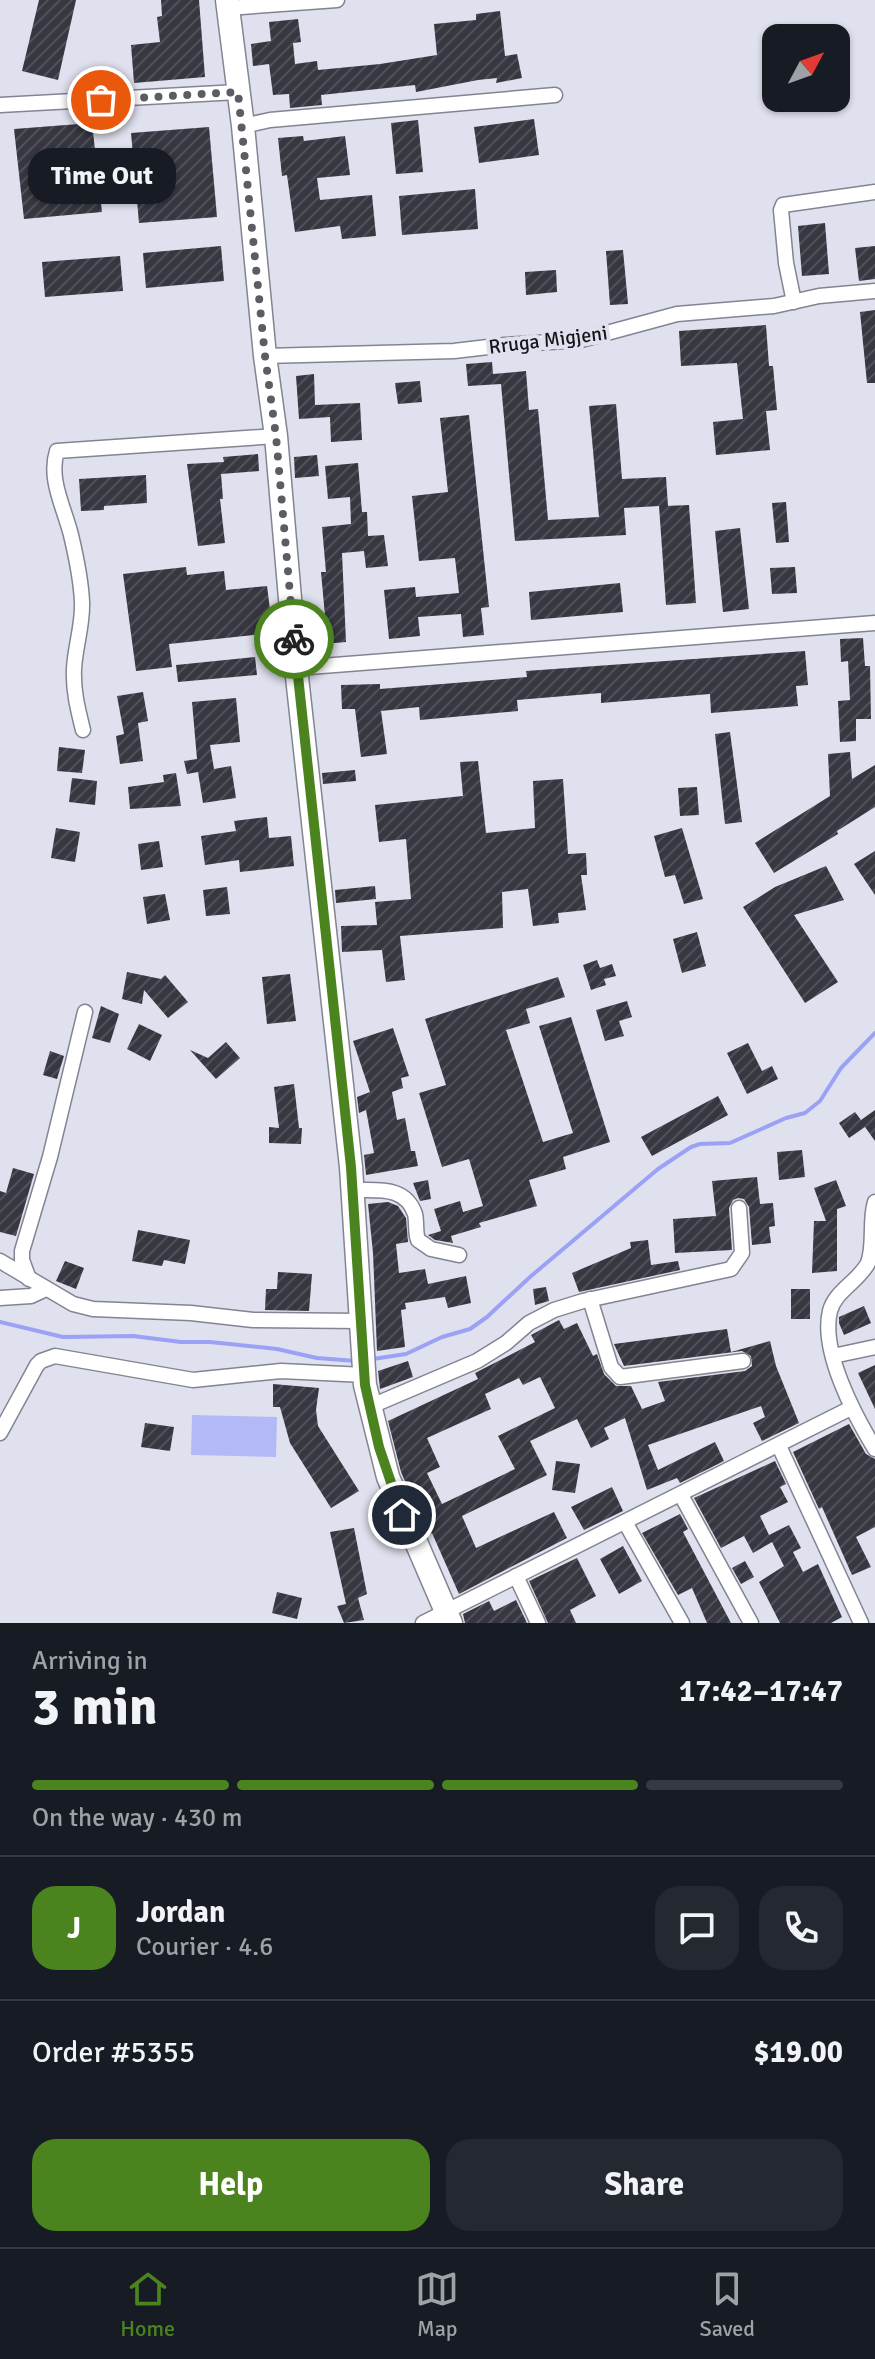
<!DOCTYPE html>
<meta charset="utf-8">
<style>
:root{--surface:#171b24;--page:#242831;--text:#f1f3f6;--muted:#9ea1a6;--line:#363941;--accent:#4b841f}
body{margin:0;font-family:Signika,sans-serif;background:var(--page);color:var(--text);height:100vh;display:flex;flex-direction:column;font-size:30px;white-space:nowrap}
*{box-sizing:border-box;margin:0}
p{font-size:26px;color:var(--muted)}
.icon{flex:none;width:44px;height:44px;fill:none;stroke:currentColor;stroke-width:2;stroke-linecap:round;stroke-linejoin:round}
.map{position:relative;height:1623px;overflow:hidden}
.sheet{display:flex;flex-direction:column;background:var(--surface);flex:1}
.sheet>*{flex:none}
.needle{width:52px;rotate:49deg}
.buttons{position:absolute;left:762px;top:24px;display:grid;gap:16px}
.buttons a{display:grid;place-items:center;width:88px;height:88px;border-radius:16px;background:var(--surface);box-shadow:0 2px 6px #0004;font-size:40px}
.pin{position:absolute;display:grid;place-items:center;width:68px;height:68px;color:#fff;margin:-34px;border:4px solid #fff;border-radius:50%;box-shadow:0 2px 8px #0007}
.courier{position:absolute;display:grid;place-items:center;width:80px;height:80px;margin:-40px;border:6px solid #4b841f;border-radius:50%;background:#fff;color:#222;box-shadow:0 2px 10px #0007}
.bubble{position:absolute;height:56px;border-radius:24px;background:var(--surface);box-shadow:0 2px 6px #0004;font-size:26px;font-weight:700;line-height:56px;text-align:center}
.headline em{font-style:normal;font-weight:700}
.headline div{display:flex;flex-direction:column-reverse}
.headline{display:flex;align-items:center;justify-content:space-between;height:136px;padding:0 32px}
h1{font-size:52px;font-weight:700;line-height:60px}
.bar{display:grid;grid-template-columns:repeat(4,1fr);gap:12px 8px;align-content:center;height:96px;padding:0 32px}
.bar i{height:10px;border-radius:6px;background:var(--line)}
.bar .active{background:var(--accent)}
.bar p{grid-column:span 4}
.line{display:flex;align-items:center;gap:20px;padding:0 32px;border-top:2px solid var(--line)}
.line div{flex:1}
.round{display:grid;place-items:center;flex:none;width:84px;height:84px;border-radius:24px;background:var(--page)}
.button{display:flex;gap:16px;margin-top:auto;padding:16px 32px}
.button a{flex:1;height:92px;border-radius:24px;background:var(--accent);color:#fff;font-size:32px;font-weight:700;line-height:92px;text-align:center}
.button a+a{background:var(--page);color:var(--text)}
.dock{display:flex;justify-content:space-around;align-items:center;height:112px;border-top:2px solid var(--line);background:var(--surface);font-size:22px;color:var(--muted)}
.dock a{display:grid;justify-items:center;gap:4px}
.dock .active{color:var(--accent)}
.map>svg:first-child{display:block}
.pitch{fill:#b3b9f6}
.lines{fill:none;stroke-linecap:round;stroke-linejoin:round}
.stream{stroke:#9ba1f5;stroke-width:4}
.building{fill:url(#building-hatch);fill-rule:evenodd}
.minor-casing{stroke:#828490;stroke-width:17}
.primary-casing{stroke:#828490;stroke-width:25}
.minor{stroke:#fff;stroke-width:14}
.primary{stroke:#fff;stroke-width:22}
.done{stroke:#5c5c64;stroke-width:8;stroke-dasharray:0 14.4}
.route{stroke:#4b841f;stroke-width:10}
.labels{text-anchor:middle;dominant-baseline:central;stroke-width:8;stroke-linejoin:round;paint-order:stroke}
.street-label{font-size:20px;fill:#15151a;stroke:#e0e1ee}
</style>
<div class="map">
<svg width="875" height="1623" viewBox="0 0 875 1623">
<defs>
<pattern id="building-hatch" width="6" height="6" patternUnits="userSpaceOnUse" patternTransform="scale(2)"><rect width="6" height="6" fill="#363741"/><path d="M-1 1l2-2M0 6l6-6M5 7l2-2" fill="none" stroke="#505159"/></pattern>
</defs>
<rect width="100%" height="100%" fill="#e0e1ee"/>
<polygon class="pitch" points="192,1415 277,1417 276,1457 191,1455"/>
<g class="lines">
<g class="stream">
<polyline points="0,1322 63,1337 133,1336 181,1342 210,1342 277,1349 317,1358 356,1361"/>
<polyline points="373,1359 406,1354 442,1337 470,1329 487,1317 530,1277 658,1169 691,1147 700,1144 730,1143 786,1118 805,1113 820,1101 841,1068 875,1033"/>
</g>
</g>
<g class="building">
<polygon points="39,0 76,0 58,80 22,71"/>
<polygon points="161,0 199,0 205,77 134,83 131,45 160,42 157,17 162,16"/>
<polygon points="500,11 505,56 517,54 522,78 496,83 497,78 478,80 416,92 415,85 321,95 322,105 290,108 289,94 273,95 269,64 253,66 251,44 271,41 269,22 298,19 301,42 293,43 295,64 317,61 318,70 380,64 437,55 434,24 476,20 476,14"/>
<polygon points="534,119 539,155 479,163 474,127"/>
<polygon points="418,120 423,172 396,174 391,123"/>
<polygon points="92,123 102,212 24,219 14,129"/>
<polygon points="209,127 217,217 139,223 131,133"/>
<polygon points="303,136 304,141 345,136 350,175 317,178 320,200 372,195 376,236 342,239 340,226 295,232 287,175 282,176 278,138"/>
<polygon points="475,189 478,229 402,235 399,196"/>
<polygon points="825,223 829,274 802,276 798,226"/>
<polygon points="221,246 224,281 146,288 143,253"/>
<polygon points="875,246 875,279 859,281 855,248"/>
<polygon points="623,250 628,304 610,305 606,251"/>
<polygon points="120,256 123,291 45,297 42,262"/>
<polygon points="556,270 557,292 526,295 525,272"/>
<polygon points="875,310 875,383 867,383 860,312"/>
<polygon points="766,325 769,366 773,366 777,410 766,411 770,450 716,455 713,422 743,419 737,363 681,366 679,331"/>
<polygon points="492,362 493,374 526,371 529,410 538,409 548,520 599,517 589,406 616,404 622,479 666,477 668,506 665,506 689,505 696,603 666,605 659,506 624,508 626,535 515,541 501,384 468,386 466,364"/>
<polygon points="314,374 315,405 360,403 362,440 331,442 330,417 299,419 296,376"/>
<polygon points="420,381 422,402 398,404 395,383"/>
<polygon points="469,415 489,607 481,608 484,635 463,637 461,614 418,617 420,636 389,639 384,590 415,587 416,597 459,593 455,558 419,561 412,496 448,492 440,418"/>
<polygon points="258,454 259,471 221,474 223,499 220,499 225,543 198,546 187,464 224,462 223,457"/>
<polygon points="317,455 319,476 295,478 294,457"/>
<polygon points="358,463 362,512 367,512 368,536 384,535 388,566 366,568 364,551 342,553 346,642 324,644 322,616 325,616 321,572 326,572 322,527 351,524 350,497 328,499 325,466"/>
<polygon points="146,475 147,503 104,506 104,510 81,511 79,479"/>
<polygon points="786,502 789,542 776,543 772,503"/>
<polygon points="740,528 749,609 723,612 715,531"/>
<polygon points="186,567 187,575 224,571 226,590 267,586 273,633 169,644 172,667 136,671 123,574"/>
<polygon points="795,567 797,593 772,594 770,568"/>
<polygon points="620,583 623,612 531,620 529,592"/>
<polygon points="863,638 865,666 870,666 871,719 856,719 856,741 840,742 838,701 850,700 848,661 841,662 840,639"/>
<polygon points="805,651 808,685 796,686 798,706 711,713 710,694 601,703 601,693 517,700 518,711 420,720 419,707 381,711 387,754 361,757 355,709 342,709 341,685 380,684 380,689 527,677 526,671"/>
<polygon points="255,657 257,675 178,682 176,665"/>
<polygon points="143,692 148,721 138,723 143,761 120,764 116,736 124,734 117,696"/>
<polygon points="236,698 240,742 210,745 214,769 231,766 236,798 203,803 198,772 187,774 184,761 197,759 192,702"/>
<polygon points="730,732 742,822 725,824 715,734"/>
<polygon points="59,747 85,750 82,773 57,771"/>
<polygon points="850,752 852,779 875,765 875,807 837,831 838,834 774,873 755,843 830,796 828,754"/>
<polygon points="478,761 486,833 535,828 533,781 563,779 568,854 586,853 587,875 581,875 586,910 558,913 559,923 533,926 528,889 502,892 503,928 400,936 405,980 386,982 382,950 342,952 341,926 377,925 375,902 411,899 406,839 379,842 375,805 463,796 460,762"/>
<polygon points="355,770 356,781 323,784 322,773"/>
<polygon points="176,773 181,806 130,809 128,787 164,782 163,775"/>
<polygon points="72,778 97,781 95,805 69,802"/>
<polygon points="697,787 699,815 680,816 678,788"/>
<polygon points="267,817 269,838 291,836 294,866 240,872 239,860 205,865 201,836 236,831 234,821"/>
<polygon points="56,828 80,832 75,862 51,858"/>
<polygon points="682,828 703,899 684,904 675,875 665,877 654,836"/>
<polygon points="159,841 163,867 141,870 138,844"/>
<polygon points="875,851 875,895 854,864"/>
<polygon points="826,866 844,900 794,915 838,982 805,1003 743,907 775,887"/>
<polygon points="375,886 376,899 336,903 335,890"/>
<polygon points="227,887 230,914 206,916 203,890"/>
<polygon points="165,894 170,920 147,924 143,897"/>
<polygon points="697,932 706,966 682,973 673,939"/>
<polygon points="597,960 600,968 612,964 616,976 604,979 606,985 591,990 583,965"/>
<polygon points="127,972 161,979 165,975 188,1002 168,1018 144,990 142,1004 122,999"/>
<polygon points="290,974 296,1021 267,1024 262,977"/>
<polygon points="558,977 565,997 526,1009 530,1023 506,1030 543,1142 573,1133 539,1026 571,1017 610,1142 563,1157 566,1169 529,1180 537,1206 479,1223 481,1227 451,1236 453,1243 435,1240 428,1235 441,1231 434,1209 460,1201 463,1212 483,1206 469,1159 442,1167 424,1109 419,1093 446,1085 425,1019"/>
<polygon points="627,1001 632,1017 619,1021 624,1036 605,1041 596,1010"/>
<polygon points="101,1006 119,1014 110,1043 92,1038"/>
<polygon points="139,1024 162,1035 150,1061 127,1049"/>
<polygon points="393,1028 409,1076 401,1078 403,1088 392,1092 397,1120 405,1118 411,1151 415,1151 418,1166 366,1175 364,1155 374,1153 366,1110 359,1113 357,1097 370,1092 353,1041"/>
<polygon points="226,1042 240,1058 216,1079 190,1050 208,1058"/>
<polygon points="748,1043 762,1071 772,1066 778,1079 747,1094 727,1053"/>
<polygon points="50,1051 64,1056 57,1079 43,1075"/>
<polygon points="294,1084 299,1128 302,1128 301,1144 269,1143 269,1127 279,1128 274,1087"/>
<polygon points="718,1096 728,1115 652,1156 641,1137"/>
<polygon points="875,1110 875,1141 865,1127 849,1138 839,1123 855,1112 861,1120"/>
<polygon points="802,1150 805,1177 779,1180 777,1152"/>
<polygon points="13,1168 34,1174 16,1236 0,1232 0,1191 6,1193"/>
<polygon points="757,1177 760,1204 773,1203 775,1226 769,1227 771,1243 752,1245 749,1207 744,1199 738,1198 733,1200 729,1208 732,1250 675,1253 673,1219 716,1216 712,1181"/>
<polygon points="428,1180 431,1199 420,1201 413,1183"/>
<polygon points="836,1180 846,1206 837,1209 837,1271 812,1273 814,1221 826,1221 814,1188"/>
<polygon points="388,1202 398,1206 406,1218 408,1242 396,1244 399,1273 425,1269 428,1284 466,1276 471,1303 448,1308 445,1297 405,1303 406,1309 401,1310 405,1347 377,1351 373,1253 368,1204"/>
<polygon points="138,1230 190,1240 185,1264 164,1260 162,1266 132,1261"/>
<polygon points="648,1240 651,1265 678,1261 680,1270 579,1292 572,1273 631,1248 630,1242"/>
<polygon points="65,1261 84,1268 76,1289 56,1281"/>
<polygon points="278,1272 312,1274 309,1311 265,1310 266,1289 277,1289"/>
<polygon points="546,1287 549,1301 535,1305 533,1289"/>
<rect x="791" y="1289" width="19" height="30"/>
<polygon points="864,1306 871,1323 844,1335 839,1323 839,1317"/>
<path d="M559,1320L564,1329L577,1323L593,1356L597,1354L604,1374L616,1386H631L642,1409L665,1401L658,1382L745,1371L752,1366L751,1356L742,1351L624,1366L614,1344L727,1329L731,1352L770,1341L776,1366L799,1423L762,1441L753,1423L765,1417L761,1406L648,1445L658,1470L715,1442L724,1461L680,1483L677,1478L647,1490L625,1418L604,1428L609,1439L591,1448L577,1419L530,1441L547,1475L462,1516L476,1548L554,1512L567,1538L459,1594L432,1533L428,1535L401,1472L388,1421L478,1379L475,1373L535,1342L531,1335ZM540,1377L555,1408L498,1436L515,1469L442,1504L427,1473L440,1467L427,1438L491,1409L485,1394L519,1378L523,1385Z"/>
<polygon points="408,1361 413,1377 380,1389 378,1371"/>
<polygon points="875,1365 875,1409 858,1373"/>
<polygon points="273,1384 319,1388 316,1410 318,1426 359,1491 331,1508 290,1443 280,1407 273,1407"/>
<polygon points="145,1423 174,1427 170,1451 141,1447"/>
<polygon points="849,1424 866,1454 875,1459 875,1527 856,1537 871,1567 852,1575 822,1507 819,1509 793,1452"/>
<polygon points="556,1461 580,1464 575,1493 552,1490"/>
<polygon points="775,1461 786,1484 780,1487 788,1502 760,1516 769,1535 789,1525 801,1548 793,1552 803,1572 818,1564 842,1617 831,1623 780,1623 759,1582 784,1566 772,1542 753,1553 744,1536 721,1548 694,1498"/>
<polygon points="612,1487 623,1511 584,1530 571,1507"/>
<polygon points="680,1514 688,1529 683,1532 731,1623 707,1623 692,1588 678,1595 642,1533"/>
<polygon points="354,1528 367,1594 358,1598 364,1620 344,1623 337,1606 346,1604 330,1532"/>
<polygon points="623,1546 642,1581 619,1594 600,1559"/>
<polygon points="577,1558 596,1596 570,1610 576,1623 548,1623 529,1581"/>
<polygon points="745,1561 754,1577 741,1584 732,1568"/>
<polygon points="277,1592 302,1598 297,1619 272,1613"/>
<polygon points="516,1600 527,1623 465,1623 463,1614 489,1601 494,1611"/>
</g>
<g class="lines">
<g class="minor-casing">
<g id="minor">
<polyline points="228,8 337,0"/>
<polyline points="0,105 238,92"/>
<polyline points="243,126 270,120 555,95"/>
<polyline points="794,302 786,263 781,210 783,205 875,192"/>
<polyline points="265,356 454,351 505,345 581,340 677,314 774,306 819,296 875,291"/>
<polyline points="296,668 875,623"/>
<path d="M83,730C78,710 73,691 74,669C75,647 83,625 82,602C81,580 76,556 71,535C64,507 48,479 57,451L276,436"/>
<path d="M352,1190C377,1191 405,1185 415,1214C417,1222 415,1232 418,1240L431,1249L459,1255"/>
<path d="M875,1202C869,1221 875,1244 868,1263C859,1281 835,1291 830,1311C820,1351 855,1416 875,1449"/>
<polyline points="0,1261 73,1304 93,1309 191,1313 253,1320 361,1321"/>
<polyline points="29,1279 22,1260 22,1251 50,1157 85,1012"/>
<polyline points="0,1298 31,1296 46,1289"/>
<polyline points="590,1299 611,1367 620,1377 743,1361"/>
<polyline points="833,1356 875,1347"/>
<polyline points="369,1407 477,1361 506,1343 529,1323 554,1310 583,1301 731,1269 742,1253 739,1208"/>
<polyline points="0,1433 37,1365 41,1361 55,1356 193,1380 281,1371 365,1375"/>
<polyline points="779,1446 861,1623"/>
<polyline points="681,1495 751,1623"/>
<polyline points="625,1522 682,1623"/>
<polyline points="516,1576 538,1623"/>
<polyline points="423,1623 851,1408"/>
</g>
</g>
<g class="primary-casing">
<polyline id="primary" points="227,0 243,126 265,356 276,436 296,668 351,1167 365,1385 388,1477 451,1623"/>
</g>
<use href="#minor" class="minor"/>
<use href="#primary" class="primary"/>
</g>
<g class="lines">
<polyline class="done" points="101,100 238,92 265,356 276,436 294,639"/>
<polyline class="route" points="294,639 351,1167 365,1385 379,1447 402,1515"/>
</g>
<g class="labels">
<g class="street-label">
<text transform="translate(548 340) rotate(-7)">Rruga Migjeni</text>
</g>
</g>
</svg>
<div class="buttons">
<a><svg class="needle" viewBox="-14 -14 28 28"><path d="M0-13l5 13h-10z" fill="#e53935"/><path d="M0 13l5-13h-10z" fill="#9ea1a6"/></svg></a>
</div>
<div class="pin" style="left:101px;top:100px;background:#ea580c"><svg class="icon" aria-label="bag" viewBox="0 0 24 24"><path d="M5 8h14l-1 12H6zM9 8a3 3 0 0 1 6 0"/></svg></div>
<div class="pin" style="left:402px;top:1515px;background:#1f2937"><svg class="icon" aria-label="home" viewBox="0 0 24 24"><path d="M3 11l9-7 9 7M6 9v11h12V9"/></svg></div>
<div class="courier" style="left:294px;top:639px"><svg class="icon" aria-label="bike" viewBox="0 0 24 24"><circle cx="6" cy="16" r="4"/><circle cx="18" cy="16" r="4"/><path d="M6 16l4-8h5l3 8M10 8l3 8H6M13 5h3"/></svg></div>
<div class="bubble" style="left:28px;top:148px;width:148px">Time Out</div>
</div>
<section class="sheet">
<div class="headline"><div><h1>3 min</h1><p>Arriving in</p></div><em>17:42–17:47</em></div>
<div class="bar"><i class="active"></i><i class="active"></i><i class="active"></i><i></i><p>On the way · 430 m</p></div>
<div class="line" style="height:144px"><b class="round" style="background:var(--accent);color:#fff">J</b><div><b>Jordan</b><p>Courier · 4.6</p></div><a class="round"><svg class="icon" aria-label="chat" viewBox="0 0 24 24"><path d="M4 5h16v11H9l-5 4z"/></svg></a><a class="round"><svg class="icon" aria-label="phone" viewBox="0 0 24 24"><path d="M5 4h4l2 5-3 2q2 4 5 5l2-3 5 2v4C11 20 4 13 5 4z"/></svg></a></div>
<div class="line" style="height:104px"><div>Order #5355</div><b>$19.00</b></div>
<div class="button"><a>Help</a><a>Share</a></div>
</section>
<nav class="dock">
<a class="active"><svg class="icon" aria-label="home" viewBox="0 0 24 24"><path d="M3 11l9-7 9 7M6 9v11h12V9"/></svg>Home</a>
<a><svg class="icon" aria-label="map" viewBox="0 0 24 24"><path d="M3 6l6-2 6 2 6-2v14l-6 2-6-2-6 2zM9 4v14M15 6v14"/></svg>Map</a>
<a><svg class="icon" aria-label="saved" viewBox="0 0 24 24"><path d="M7 4h10v16l-5-4-5 4z"/></svg>Saved</a>
</nav>
